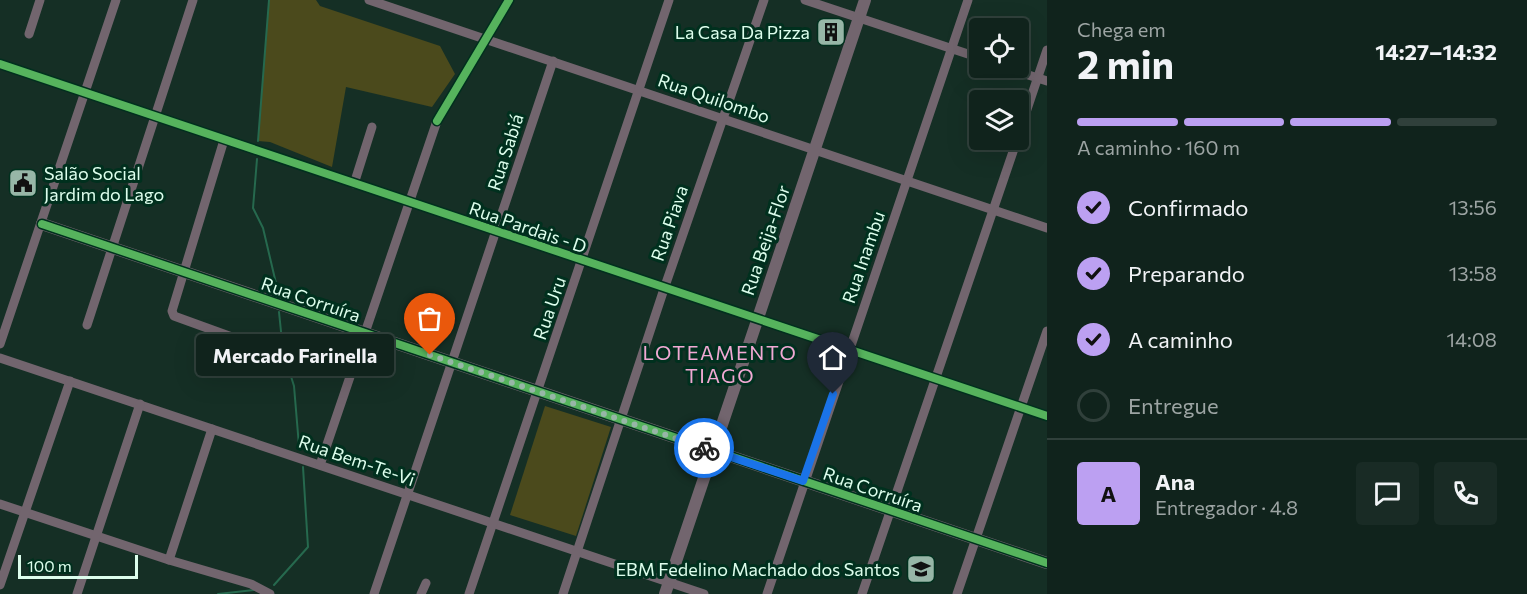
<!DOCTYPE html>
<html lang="pt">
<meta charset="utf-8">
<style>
:root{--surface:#10231c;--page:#192b25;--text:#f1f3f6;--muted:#9ca4a3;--line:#30403b;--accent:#bca0f2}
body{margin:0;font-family:Commissioner,sans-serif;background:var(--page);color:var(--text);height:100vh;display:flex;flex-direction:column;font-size:22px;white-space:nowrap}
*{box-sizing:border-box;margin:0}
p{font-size:20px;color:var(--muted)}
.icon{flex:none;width:33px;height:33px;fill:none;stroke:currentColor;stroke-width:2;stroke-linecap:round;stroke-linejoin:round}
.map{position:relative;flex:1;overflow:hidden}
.panel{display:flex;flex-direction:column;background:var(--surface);width:480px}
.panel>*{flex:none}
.tools{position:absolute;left:969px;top:18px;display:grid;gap:12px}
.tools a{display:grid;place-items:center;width:60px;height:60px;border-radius:6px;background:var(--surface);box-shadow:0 6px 24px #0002,0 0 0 2px var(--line);font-size:30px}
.scale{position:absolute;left:18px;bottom:15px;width:120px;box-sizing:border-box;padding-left:6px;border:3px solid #ddfeed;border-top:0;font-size:16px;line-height:21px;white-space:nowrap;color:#ddfeed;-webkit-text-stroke:4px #00301e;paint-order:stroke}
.pin{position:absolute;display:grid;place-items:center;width:51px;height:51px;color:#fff;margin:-62px -26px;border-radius:50% 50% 50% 0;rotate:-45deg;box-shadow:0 0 6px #0007}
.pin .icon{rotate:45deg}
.courier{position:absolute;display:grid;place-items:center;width:60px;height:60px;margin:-30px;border:4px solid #1a73e8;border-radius:50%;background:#fff;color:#222;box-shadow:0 2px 8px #0007}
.bubble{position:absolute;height:42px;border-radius:6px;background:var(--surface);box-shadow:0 6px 24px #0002,0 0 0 2px var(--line);font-size:20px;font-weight:700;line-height:42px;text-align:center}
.head em{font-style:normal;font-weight:700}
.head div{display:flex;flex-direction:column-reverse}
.head{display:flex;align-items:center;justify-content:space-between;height:102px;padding:0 30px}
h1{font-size:39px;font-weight:700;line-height:45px}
.bar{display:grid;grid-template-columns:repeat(4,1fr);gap:9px 6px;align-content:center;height:72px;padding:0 30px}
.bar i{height:8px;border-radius:4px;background:var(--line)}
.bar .active{background:var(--accent)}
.bar p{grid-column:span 4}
.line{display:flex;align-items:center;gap:15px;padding:0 30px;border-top:2px solid var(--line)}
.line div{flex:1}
.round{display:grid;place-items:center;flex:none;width:63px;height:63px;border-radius:6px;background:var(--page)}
ol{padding:0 30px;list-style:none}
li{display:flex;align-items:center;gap:18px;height:66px}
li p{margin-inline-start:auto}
li .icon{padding:6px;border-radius:50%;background:var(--accent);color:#111;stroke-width:4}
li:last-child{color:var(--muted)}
li i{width:33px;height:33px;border:3px solid var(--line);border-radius:50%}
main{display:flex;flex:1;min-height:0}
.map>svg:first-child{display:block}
.green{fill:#4b4a1c}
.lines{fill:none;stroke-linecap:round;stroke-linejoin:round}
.stream{stroke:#26694e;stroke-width:2}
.minor{stroke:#72656e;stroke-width:9}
.tertiary{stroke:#72656e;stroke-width:12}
.cycleway-casing{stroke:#00301e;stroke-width:11}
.cycleway{stroke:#56b35d;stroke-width:8}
.done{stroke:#97b6a7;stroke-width:6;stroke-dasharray:0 10.8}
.route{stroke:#1a73e8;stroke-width:8}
.labels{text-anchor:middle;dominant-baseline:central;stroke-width:6;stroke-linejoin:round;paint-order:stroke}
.poi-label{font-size:18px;fill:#ddfeed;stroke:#00301e;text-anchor:end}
.street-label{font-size:18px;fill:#ddfeed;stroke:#00301e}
.neighbourhood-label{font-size:20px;letter-spacing:1.5px;fill:#f1a9d4;stroke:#00301e}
</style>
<main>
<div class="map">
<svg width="1047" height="594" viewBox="0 0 1047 594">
<rect width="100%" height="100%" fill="#152f25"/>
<g class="green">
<polygon points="269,0 316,0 320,6 440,46 455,74 432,107 346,87 332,167 270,142 258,141"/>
<polygon points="545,406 611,427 576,536 510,515"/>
</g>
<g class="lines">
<g class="stream">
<polyline points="258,141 269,0"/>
<polyline points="257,159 253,208 263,228 279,296"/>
<polyline points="279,312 283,351 294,386 299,446"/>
<polyline points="274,585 308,547 303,467"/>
<polyline points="218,594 254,590"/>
</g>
<g class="minor">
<polyline points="369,0 1047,228"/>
<polyline points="805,0 980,58"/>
<polyline points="29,34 40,0"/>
<polyline points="0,64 1047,416"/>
<polyline points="1007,68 1047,81"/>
<polyline points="1018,136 1047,50"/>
<polyline points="224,140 172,311 174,316 254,345"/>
<polyline points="354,184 372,127"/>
<polyline points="87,325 193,0"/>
<polyline points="0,344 116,0"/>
<polyline points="0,358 704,594"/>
<polyline points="320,465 437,121 509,0"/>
<polyline points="0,504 169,560 251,584 270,594"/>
<polyline points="169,560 212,429"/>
<polyline points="0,585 70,381"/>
<polyline points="77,594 140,404"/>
<polyline points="374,594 553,61"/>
<polyline points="421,594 426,583"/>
<polyline points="469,594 669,0"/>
<polyline points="563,594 664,289 764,0"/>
<polyline points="767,594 968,0"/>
<polyline points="862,594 1017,140"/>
<polyline points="957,594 1047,331"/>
</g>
<g class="tertiary">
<polyline points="42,224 1047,563"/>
<polyline points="665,594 865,0"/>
</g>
<g class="cycleway-casing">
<g id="cycleway">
<polyline points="0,64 1047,416"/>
<polyline points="437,121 509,0"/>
<polyline points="42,224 1047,563"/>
</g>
</g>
<use href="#cycleway" class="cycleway"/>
</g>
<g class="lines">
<polyline class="done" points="430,355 704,448"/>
<polyline class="route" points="704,448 803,481 833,394"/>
</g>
<defs>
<g id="building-square" transform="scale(1.5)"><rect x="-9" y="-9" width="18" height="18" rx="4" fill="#97b6a7" stroke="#00301e"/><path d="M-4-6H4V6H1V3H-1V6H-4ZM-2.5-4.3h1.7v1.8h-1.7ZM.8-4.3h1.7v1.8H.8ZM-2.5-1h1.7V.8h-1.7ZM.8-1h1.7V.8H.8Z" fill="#111"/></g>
<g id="civic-square" transform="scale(1.5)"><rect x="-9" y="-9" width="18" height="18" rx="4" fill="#97b6a7" stroke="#00301e"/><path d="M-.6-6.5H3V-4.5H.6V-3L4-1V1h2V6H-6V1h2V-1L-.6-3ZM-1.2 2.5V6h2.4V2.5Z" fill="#111"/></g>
<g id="school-square" transform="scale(1.5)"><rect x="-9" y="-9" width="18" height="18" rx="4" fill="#97b6a7" stroke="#00301e"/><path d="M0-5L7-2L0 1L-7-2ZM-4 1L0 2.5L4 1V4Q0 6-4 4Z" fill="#111"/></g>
</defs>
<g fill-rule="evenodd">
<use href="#building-square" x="831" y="32"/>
<use href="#civic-square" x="23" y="183"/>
<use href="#school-square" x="921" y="569"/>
</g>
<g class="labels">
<g class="poi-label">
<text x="810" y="32">La Casa Da Pizza</text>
<text x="44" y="173" text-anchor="start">Salão Social<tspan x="44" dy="21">Jardim do Lago</tspan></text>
<text x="900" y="569">EBM Fedelino Machado dos Santos</text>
</g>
<g class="street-label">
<text transform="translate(714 98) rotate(19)">Rua Quilombo</text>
<text transform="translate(505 152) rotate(-72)">Rua Sabiá</text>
<text transform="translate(669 223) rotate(-71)">Rua Piava</text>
<text transform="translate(528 227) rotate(19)">Rua Pardais - D</text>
<text transform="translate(765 240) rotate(-71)">Rua Beija-Flor</text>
<text transform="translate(863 257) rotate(-71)">Rua Inambu</text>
<text transform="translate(311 299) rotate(19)">Rua Corruíra</text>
<text transform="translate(549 308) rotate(-71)">Rua Uru</text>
<text transform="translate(357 460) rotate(19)">Rua Bem-Te-Vi</text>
<text transform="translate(873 489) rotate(19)">Rua Corruíra</text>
</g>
<g class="neighbourhood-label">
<text x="720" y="352">LOTEAMENTO<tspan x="720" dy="23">TIAGO</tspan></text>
</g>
</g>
</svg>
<div class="tools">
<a><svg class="icon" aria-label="locate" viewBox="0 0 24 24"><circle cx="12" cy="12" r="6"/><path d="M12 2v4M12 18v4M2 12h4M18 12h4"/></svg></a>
<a><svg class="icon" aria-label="layers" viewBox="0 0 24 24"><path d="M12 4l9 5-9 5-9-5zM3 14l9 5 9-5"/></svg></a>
</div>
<div class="scale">100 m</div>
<div class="pin" style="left:430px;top:355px;background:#ea580c"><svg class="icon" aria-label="bag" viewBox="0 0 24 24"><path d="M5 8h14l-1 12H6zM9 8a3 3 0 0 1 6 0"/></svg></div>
<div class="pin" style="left:833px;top:394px;background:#1f2937"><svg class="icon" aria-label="home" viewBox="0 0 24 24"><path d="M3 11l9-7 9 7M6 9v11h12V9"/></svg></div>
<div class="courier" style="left:704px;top:448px"><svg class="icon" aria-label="bike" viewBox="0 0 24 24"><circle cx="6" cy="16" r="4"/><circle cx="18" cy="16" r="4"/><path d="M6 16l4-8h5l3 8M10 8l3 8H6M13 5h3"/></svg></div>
<div class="bubble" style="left:196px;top:334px;width:198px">Mercado Farinella</div>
</div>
<section class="panel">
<div class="head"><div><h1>2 min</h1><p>Chega em</p></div><em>14:27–14:32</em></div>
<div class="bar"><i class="active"></i><i class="active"></i><i class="active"></i><i></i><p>A caminho · 160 m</p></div>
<ol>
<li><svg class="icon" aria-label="check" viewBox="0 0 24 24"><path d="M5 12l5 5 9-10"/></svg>Confirmado<p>13:56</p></li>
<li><svg class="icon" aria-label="check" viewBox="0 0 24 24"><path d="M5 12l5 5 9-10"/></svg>Preparando<p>13:58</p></li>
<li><svg class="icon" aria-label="check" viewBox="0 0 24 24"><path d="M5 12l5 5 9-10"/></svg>A caminho<p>14:08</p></li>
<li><i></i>Entregue</li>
</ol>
<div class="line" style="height:108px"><b class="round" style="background:var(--accent);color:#111">A</b><div><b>Ana</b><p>Entregador · 4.8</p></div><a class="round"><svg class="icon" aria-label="chat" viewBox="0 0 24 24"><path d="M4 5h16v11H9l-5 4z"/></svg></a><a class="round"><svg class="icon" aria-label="phone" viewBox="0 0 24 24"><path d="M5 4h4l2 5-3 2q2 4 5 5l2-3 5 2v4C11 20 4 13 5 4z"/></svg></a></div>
</section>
</main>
